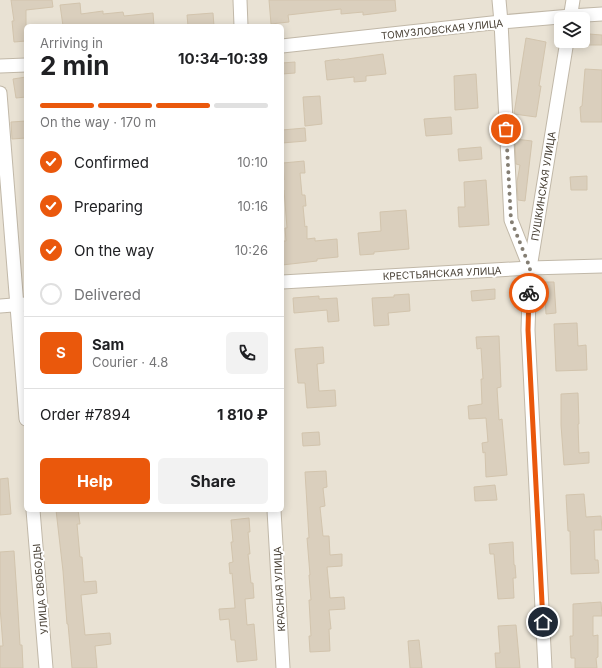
<!DOCTYPE html>
<meta charset="utf-8">
<style>
:root{--surface:#fff;--page:#f2f2f2;--text:#202124;--muted:#757577;--line:#e0e0e0;--accent:#ea580c}
body{margin:0;font-family:Inter,sans-serif;background:var(--page);color:var(--text);height:100vh;display:flex;flex-direction:column;font-size:15px;white-space:nowrap}
*{box-sizing:border-box;margin:0}
p{font-size:13px;color:var(--muted)}
.icon{flex:none;width:22px;height:22px;fill:none;stroke:currentColor;stroke-width:2;stroke-linecap:round;stroke-linejoin:round}
.map{position:relative;flex:1;overflow:hidden}
.panel{position:absolute;left:24px;top:24px;width:260px;height:488px;display:flex;flex-direction:column;background:var(--surface);border-radius:6px;box-shadow:0 2px 10px #0003}
.panel>*{flex:none}
.fabs{position:absolute;left:554px;top:12px;display:grid;gap:8px}
.fabs a{display:grid;place-items:center;width:36px;height:36px;border-radius:6px;background:var(--surface);box-shadow:0 2px 10px #0003;font-size:20px}
.pin{position:absolute;display:grid;place-items:center;width:34px;height:34px;color:#fff;margin:-17px;border:2px solid #fff;border-radius:50%;box-shadow:0 1px 4px #0007}
.courier{position:absolute;display:grid;place-items:center;width:40px;height:40px;margin:-20px;border:3px solid #ea580c;border-radius:50%;background:#fff;color:#222;box-shadow:0 1px 5px #0007}
.headline em{font-style:normal;font-weight:700}
.headline div{display:flex;flex-direction:column-reverse}
.headline{display:flex;align-items:center;justify-content:space-between;height:68px;padding:0 16px}
h1{font-size:26px;font-weight:700;line-height:30px}
.bar{display:grid;grid-template-columns:repeat(4,1fr);gap:6px 4px;align-content:center;height:48px;padding:0 16px}
.bar i{height:5px;border-radius:3px;background:var(--line)}
.bar .active{background:var(--accent)}
.bar p{grid-column:span 4}
.line{display:flex;align-items:center;gap:10px;padding:0 16px;border-top:1px solid var(--line)}
.line div{flex:1}
.round{display:grid;place-items:center;flex:none;width:42px;height:42px;border-radius:6px;background:var(--page)}
ol{padding:0 16px;list-style:none}
li{display:flex;align-items:center;gap:12px;height:44px}
li p{margin-inline-start:auto}
li .icon{padding:4px;border-radius:50%;background:var(--accent);color:#fff;stroke-width:4}
li:last-child{color:var(--muted)}
li i{width:22px;height:22px;border:2px solid var(--line);border-radius:50%}
.cta{display:flex;gap:8px;margin-top:auto;padding:8px 16px}
.cta a{flex:1;height:46px;border-radius:6px;background:var(--accent);color:#fff;font-size:16px;font-weight:700;line-height:46px;text-align:center}
.cta a+a{background:var(--page);color:var(--text)}
.map>svg:first-child{display:block}
.residential{fill:#e9e2d4;fill-rule:evenodd}
.building{fill:#dacfbd;stroke:#d2c4ad}
.lines{fill:none;stroke-linecap:round;stroke-linejoin:round}
.minor-casing{stroke:#c1b8a8;stroke-width:15}
.minor{stroke:#fff;stroke-width:13}
.done{stroke:#847e73;stroke-width:4;stroke-dasharray:0 7.2}
.route{stroke:#ea580c;stroke-width:5}
.labels{text-anchor:middle;dominant-baseline:central;stroke-width:4;stroke-linejoin:round;paint-order:stroke}
.street-label{font-size:10px;fill:#484035;stroke:#fff}
</style>
<div class="map">
<svg width="602" height="668" viewBox="0 0 602 668">
<rect width="100%" height="100%" fill="#f4f0e6"/>
<path class="residential" d="M0,0H602V668H0ZM561,19H583V41H561ZM26,26H282V510H26Z"/>
<g class="building">
<polygon points="11,0 52,0 53,7 26,10 26,41 14,42 12,21 14,21"/>
<polygon points="269,0 395,0 396,11 363,15 363,12 341,14 341,9 288,15 289,22 271,24"/>
<polygon points="80,3 81,14 103,11 103,14 123,12 124,16 153,13 154,26 63,26 60,5"/>
<polygon points="213,13 214,26 188,26 187,15"/>
<polygon points="589,34 602,35 602,45 589,45"/>
<polygon points="526,38 546,42 539,86 541,86 536,117 514,114"/>
<polygon points="383,54 386,74 366,76 366,81 354,82 354,77 327,80 325,61 339,59 340,60"/>
<polygon points="295,62 295,73 282,74 282,63"/>
<polygon points="585,69 602,70 602,122 581,122 580,107 582,106"/>
<polygon points="476,74 478,108 455,110 454,76"/>
<polygon points="26,77 26,97 16,98 13,79"/>
<polygon points="320,96 322,124 305,126 303,97"/>
<polygon points="451,117 452,134 426,136 424,119"/>
<polygon points="26,121 26,138 12,139 11,122"/>
<polygon points="305,128 306,141 282,143 282,130"/>
<polygon points="515,139 532,141 525,201 518,200 517,182 520,165 516,164"/>
<polygon points="481,147 482,159 459,161 458,149"/>
<polygon points="304,161 305,173 300,173 302,195 305,195 306,206 303,206 305,227 307,226 307,239 315,238 315,241 337,239 338,257 317,259 317,261 282,265 282,241 286,241 285,228 287,228 284,190 283,190 282,184 282,180 284,180 283,163"/>
<polygon points="587,176 587,190 571,190 570,177"/>
<polygon points="486,180 489,225 459,227 458,207 465,207 464,182"/>
<polygon points="406,210 409,249 374,252 374,254 360,255 358,233 381,231 380,212"/>
<polygon points="544,282 554,282 556,313 546,314"/>
<polygon points="495,289 495,299 472,301 471,291"/>
<polygon points="409,294 410,311 388,313 389,325 374,326 372,298 394,297 394,295"/>
<polygon points="319,296 319,299 337,298 339,321 328,322 327,310 294,313 293,298"/>
<polygon points="577,323 578,346 586,345 587,370 556,371 554,324"/>
<polygon points="499,336 501,387 497,388 499,420 502,419 507,475 486,477 485,452 483,453 482,443 488,442 486,418 469,419 468,406 482,404 481,379 483,379 481,348 477,349 476,337"/>
<polygon points="323,347 324,363 317,364 319,391 335,390 336,406 307,408 305,383 298,383 295,349"/>
<polygon points="578,393 579,424 578,424 579,453 589,452 589,463 564,465 561,425 561,394"/>
<polygon points="319,432 320,445 303,446 302,433"/>
<polygon points="326,471 327,487 323,488 325,506 320,507 323,536 329,536 330,555 342,554 342,566 327,567 330,598 344,597 345,609 329,610 331,629 329,629 330,651 310,652 309,636 311,636 309,600 311,600 309,575 310,575 307,538 309,538 305,472"/>
<polygon points="8,478 11,514 0,515 0,479"/>
<polygon points="495,485 497,500 475,501 474,487"/>
<polygon points="584,494 586,517 601,516 602,530 594,530 595,560 598,560 599,573 571,574 570,531 568,531 566,495"/>
<polygon points="56,510 78,510 80,524 77,524 80,557 82,557 84,582 96,581 97,593 81,595 85,635 110,633 111,644 95,646 97,668 72,668 68,624 67,624 63,571"/>
<polygon points="249,518 250,532 248,532 250,554 248,554 251,583 253,583 254,598 245,599 247,625 254,624 257,660 237,662 235,640 231,640 229,619 220,620 219,609 235,608 232,573 230,574 229,563 233,562 231,542 233,542 231,520"/>
<polygon points="513,542 514,565 515,565 516,578 513,578 514,598 498,599 494,554 490,554 489,544"/>
<polygon points="14,551 18,611 20,645 22,645 23,668 0,668 0,646 3,646 0,607 0,552"/>
<polygon points="601,602 602,616 593,616 593,636 598,635 598,657 596,658 597,668 575,668 575,658 571,658 570,636 573,636 573,604"/>
<polygon points="516,625 520,668 496,668 495,653 500,653 498,626"/>
<polygon points="419,640 422,668 410,668 408,641"/>
</g>
<g class="lines">
<g class="minor-casing">
<g id="minor">
<polyline points="240,0 241,26"/>
<polyline points="499,0 501,22 511,220 530,268"/>
<polyline points="570,19 573,0"/>
<polyline points="282,46 501,22 571,16 602,14"/>
<polyline points="0,66 26,65"/>
<polyline points="0,93 26,419"/>
<polyline points="282,282 530,268 602,266"/>
<polyline points="0,306 26,304"/>
<polyline points="33,510 46,668"/>
<polyline points="274,510 283,668"/>
<polyline points="545,668 528,330 530,268 567,41"/>
</g>
</g>
<use href="#minor" class="minor"/>
</g>
<g class="lines">
<polyline class="done" points="506,129 511,220 530,268 529,293"/>
<polyline class="route" points="529,293 528,330 543,622"/>
</g>
<g class="labels">
<g class="street-label">
<text transform="translate(442 29) rotate(-6)">ТОМУЗЛОВСКАЯ УЛИЦА</text>
<text transform="translate(543 186) rotate(-81)">ПУШКИНСКАЯ УЛИЦА</text>
<text transform="translate(442 273) rotate(-3)">КРЕСТЬЯНСКАЯ УЛИЦА</text>
<text transform="translate(40 589) rotate(-95)">УЛИЦА СВОБОДЫ</text>
<text transform="translate(279 589) rotate(-93)">КРАСНАЯ УЛИЦА</text>
</g>
</g>
</svg>
<div class="fabs">
<a><svg class="icon" aria-label="layers" viewBox="0 0 24 24"><path d="M12 4l9 5-9 5-9-5zM3 14l9 5 9-5"/></svg></a>
</div>
<div class="pin" style="left:506px;top:129px;background:#ea580c"><svg class="icon" aria-label="bag" viewBox="0 0 24 24"><path d="M5 8h14l-1 12H6zM9 8a3 3 0 0 1 6 0"/></svg></div>
<div class="pin" style="left:543px;top:622px;background:#1f2937"><svg class="icon" aria-label="home" viewBox="0 0 24 24"><path d="M3 11l9-7 9 7M6 9v11h12V9"/></svg></div>
<div class="courier" style="left:529px;top:293px"><svg class="icon" aria-label="bike" viewBox="0 0 24 24"><circle cx="6" cy="16" r="4"/><circle cx="18" cy="16" r="4"/><path d="M6 16l4-8h5l3 8M10 8l3 8H6M13 5h3"/></svg></div>
<section class="panel">
<div class="headline"><div><h1>2 min</h1><p>Arriving in</p></div><em>10:34–10:39</em></div>
<div class="bar"><i class="active"></i><i class="active"></i><i class="active"></i><i></i><p>On the way · 170 m</p></div>
<ol>
<li><svg class="icon" aria-label="check" viewBox="0 0 24 24"><path d="M5 12l5 5 9-10"/></svg>Confirmed<p>10:10</p></li>
<li><svg class="icon" aria-label="check" viewBox="0 0 24 24"><path d="M5 12l5 5 9-10"/></svg>Preparing<p>10:16</p></li>
<li><svg class="icon" aria-label="check" viewBox="0 0 24 24"><path d="M5 12l5 5 9-10"/></svg>On the way<p>10:26</p></li>
<li><i></i>Delivered</li>
</ol>
<div class="line" style="height:72px"><b class="round" style="background:var(--accent);color:#fff">S</b><div><b>Sam</b><p>Courier · 4.8</p></div><a class="round"><svg class="icon" aria-label="phone" viewBox="0 0 24 24"><path d="M5 4h4l2 5-3 2q2 4 5 5l2-3 5 2v4C11 20 4 13 5 4z"/></svg></a></div>
<div class="line" style="height:52px"><div>Order #7894</div><b>1 810 ₽</b></div>
<div class="cta"><a>Help</a><a>Share</a></div>
</section>
</div>
